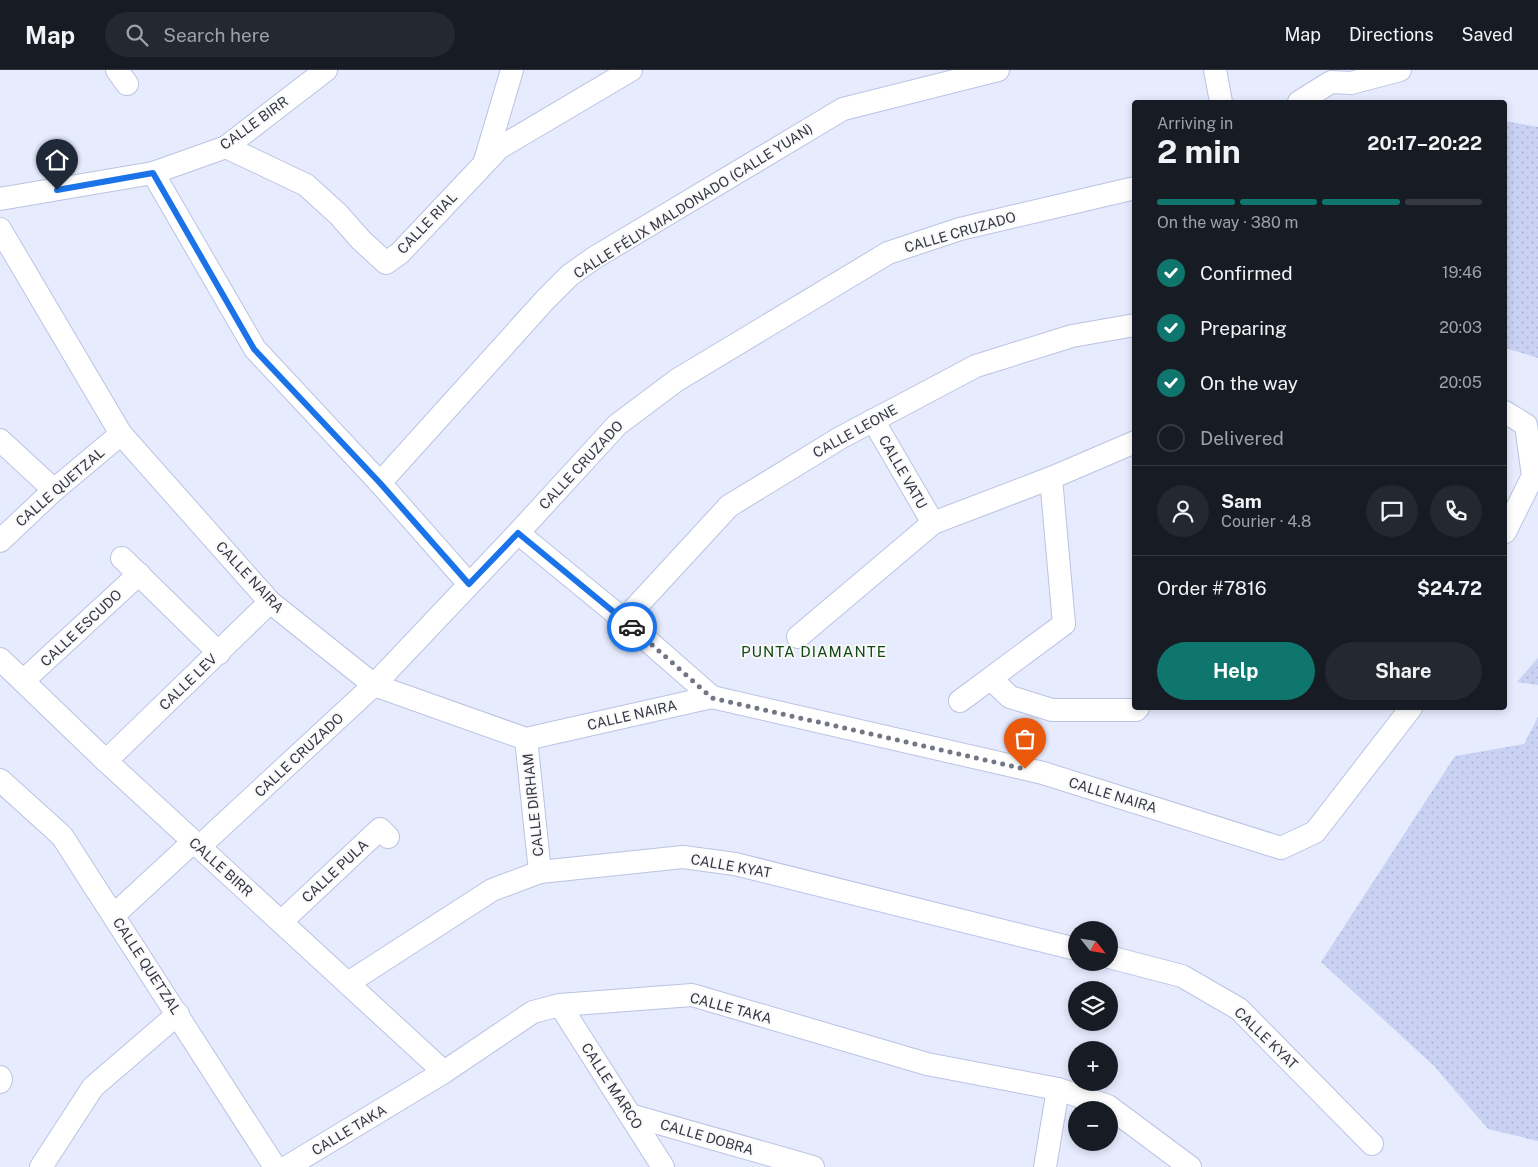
<!DOCTYPE html>
<meta charset="utf-8">
<style>
:root{--surface:#171b24;--page:#242831;--text:#f1f3f6;--muted:#9ea1a6;--line:#363941;--accent:#0f766e}
body{margin:0;font-family:"Public Sans",sans-serif;background:var(--page);color:var(--text);height:100vh;display:flex;flex-direction:column;font-size:19px;white-space:nowrap}
*{box-sizing:border-box;margin:0}
p{font-size:16px;color:var(--muted)}
.icon{flex:none;width:28px;height:28px;fill:none;stroke:currentColor;stroke-width:2;stroke-linecap:round;stroke-linejoin:round}
.map{position:relative;flex:1;overflow:hidden}
.side{position:absolute;left:1132px;top:30px;width:375px;height:610px;display:flex;flex-direction:column;background:var(--surface);border-radius:5px;box-shadow:0 2px 8px #0003}
.side>*{flex:none}
.needle{width:32px;rotate:120deg}
.controls{position:absolute;left:1068px;top:851px;display:grid;gap:10px}
.controls a{display:grid;place-items:center;width:50px;height:50px;border-radius:50%;background:var(--surface);box-shadow:0 2px 8px #0003;font-size:25px}
.pin{position:absolute;display:grid;place-items:center;width:42px;height:42px;color:#fff;margin:-51px -21px;border-radius:50% 50% 50% 0;rotate:-45deg;box-shadow:0 0 5px #0007}
.pin .icon{rotate:45deg}
.courier{position:absolute;display:grid;place-items:center;width:50px;height:50px;margin:-25px;border:4px solid #1a73e8;border-radius:50%;background:#fff;color:#222;box-shadow:0 1px 6px #0007}
.head em{font-style:normal;font-weight:700}
.head div{display:flex;flex-direction:column-reverse}
.head{display:flex;align-items:center;justify-content:space-between;height:85px;padding:0 25px}
h1{font-size:32px;font-weight:700;line-height:38px}
.bar{display:grid;grid-template-columns:repeat(4,1fr);gap:8px 5px;align-content:center;height:60px;padding:0 25px}
.bar i{height:6px;border-radius:4px;background:var(--line)}
.bar .current{background:var(--accent)}
.bar p{grid-column:span 4}
.line{display:flex;align-items:center;gap:12px;padding:0 25px;border-top:1px solid var(--line)}
.line div{flex:1}
.round{display:grid;place-items:center;flex:none;width:52px;height:52px;border-radius:26px;background:var(--page)}
ol{padding:0 25px;list-style:none}
li{display:flex;align-items:center;gap:15px;height:55px}
li p{margin-inline-start:auto}
li .icon{padding:5px;border-radius:50%;background:var(--accent);color:#fff;stroke-width:4}
li:last-child{color:var(--muted)}
li i{width:28px;height:28px;border:2px solid var(--line);border-radius:50%}
.button{display:flex;gap:10px;margin-top:auto;padding:10px 25px}
.button a{flex:1;height:58px;border-radius:30px;background:var(--accent);color:#fff;font-size:20px;font-weight:700;line-height:58px;text-align:center}
.button a+a{background:var(--page);color:var(--text)}
header{display:flex;align-items:center;gap:30px;box-sizing:border-box;height:70px;padding:0 25px;background:var(--surface);border-bottom:1px solid var(--line)}
header strong{font-size:24px}
nav{display:flex;gap:28px;margin-inline-start:auto;font-size:18px}
.search{width:350px;height:45px;background:var(--page);display:flex;align-items:center;gap:12px;box-sizing:border-box;padding:0 18px;border-radius:28px;color:var(--muted);font-size:19px}
.map>svg:first-child{display:block}
.grass{fill:url(#grass-dots)}
.lines{fill:none;stroke-linecap:round;stroke-linejoin:round}
.minor-casing{stroke:#bbc3e2;stroke-width:24}
.minor{stroke:#fff;stroke-width:22}
.done{stroke:#727685;stroke-width:5;stroke-dasharray:0 9}
.route{stroke:#1a73e8;stroke-width:6}
.labels{text-anchor:middle;dominant-baseline:central;stroke-width:4;stroke-linejoin:round;paint-order:stroke}
.street-label{font-size:14px;fill:#343744;stroke:#f9f9f9}
.neighbourhood-label{font-size:15px;letter-spacing:1px;fill:#114915;stroke:#f9f9f9}
</style>
<header>
<strong>Map</strong>
<div class="search"><svg class="icon" aria-label="search" viewBox="0 0 24 24"><circle cx="10" cy="10" r="6"/><path d="M15 15l6 6"/></svg>Search here</div>
<nav><a>Map</a><a>Directions</a><a>Saved</a></nav>
</header>
<div class="map">
<svg width="1538" height="1097" viewBox="0 0 1538 1097">
<defs>
<pattern id="grass-dots" width="8" height="8" patternUnits="userSpaceOnUse" patternTransform="scale(1.25)"><rect width="8" height="8" fill="#c9d2f3"/><path d="M2 2h.1M6 6h.1" fill="none" stroke="#adb5d2" stroke-width="1.8" stroke-linecap="round"/></pattern>
</defs>
<rect width="100%" height="100%" fill="#e6ebfe"/>
<g class="grass">
<polygon points="1505,51 1538,57 1538,288 1505,278"/>
<polygon points="1538,588 1538,615 1517,612"/>
<polygon points="1538,647 1538,1071 1488,1059 1434,996 1321,892 1455,686 1524,674"/>
</g>
<g class="lines">
<g class="minor-casing">
<g id="minor">
<polyline points="117,0 127,14"/>
<polyline points="1215,0 1221,32"/>
<polyline points="1299,32 1331,12 1351,13 1400,0"/>
<polyline points="226,77 306,115 338,144 361,170 386,193 400,183 499,78 631,0"/>
<polyline points="485,91 512,0"/>
<polyline points="153,103 255,279 380,413 469,514"/>
<polyline points="0,129 153,103 226,77 326,0"/>
<polyline points="0,159 121,364 270,532 374,615 526,669 712,627 1043,703 1281,778 1315,762 1411,638"/>
<polyline points="1505,342 1526,355 1533,406 1505,462"/>
<polyline points="873,350 933,453"/>
<polyline points="0,370 54,420"/>
<polyline points="380,413 545,230 570,205 594,188 843,39 998,0"/>
<polyline points="518,463 624,550 712,627"/>
<polyline points="0,471 54,420 121,364"/>
<polyline points="122,488 219,583"/>
<polyline points="624,550 729,436 840,368 976,296 1072,266 1135,255"/>
<polyline points="798,567 933,453 1051,408 1135,372"/>
<polyline points="0,589 106,691 444,1002"/>
<polyline points="991,609 1010,627 1052,640 1136,640 1138,638"/>
<polyline points="23,611 139,504"/>
<polyline points="960,631 1064,554 1051,408"/>
<polyline points="526,669 540,802"/>
<polyline points="106,691 270,532"/>
<polyline points="0,710 62,766 275,1097"/>
<polyline points="199,777 374,615 518,463 617,355 677,310 888,183 960,159 1135,118"/>
<polyline points="114,845 193,772"/>
<polyline points="281,852 380,759 388,767"/>
<polyline points="1109,887 1182,906 1239,939 1372,1074"/>
<polyline points="348,913 492,820 540,802 683,787 735,794 1076,879"/>
<polyline points="560,935 663,1097"/>
<polyline points="0,1007 1,1009 0,1012"/>
<polyline points="630,1045 813,1097"/>
<polyline points="41,1097 93,1017 178,944"/>
<polyline points="287,1097 444,1002 533,942 560,935 692,925 927,994 1058,1019 1108,1036 1190,1097"/>
<polyline points="1045,1097 1058,1019"/>
</g>
</g>
<use href="#minor" class="minor"/>
</g>
<g class="lines">
<polyline class="done" points="632,557 712,628 1025,699"/>
<polyline class="route" points="57,120 153,103 254,279 380,413 469,514 518,463 632,557"/>
</g>
<g class="labels">
<g class="street-label">
<text transform="translate(254 53) rotate(-36)">CALLE BIRR</text>
<text transform="translate(693 131) rotate(-32)">CALLE FÉLIX MALDONADO (CALLE YUAN)</text>
<text transform="translate(427 153) rotate(-46)">CALLE RIAL</text>
<text transform="translate(960 162) rotate(-16)">CALLE CRUZADO</text>
<text transform="translate(855 361) rotate(-29)">CALLE LEONE</text>
<text transform="translate(581 395) rotate(-47)">CALLE CRUZADO</text>
<text transform="translate(903 402) rotate(60)">CALLE VATU</text>
<text transform="translate(60 417) rotate(-41)">CALLE QUETZAL</text>
<text transform="translate(250 507) rotate(47)">CALLE NAIRA</text>
<text transform="translate(81 558) rotate(-43)">CALLE ESCUDO</text>
<text transform="translate(188 612) rotate(-44)">CALLE LEV</text>
<text transform="translate(632 645) rotate(-13)">CALLE NAIRA</text>
<text transform="translate(299 685) rotate(-43)">CALLE CRUZADO</text>
<text transform="translate(1113 725) rotate(17)">CALLE NAIRA</text>
<text transform="translate(533 735) rotate(-96)">CALLE DIRHAM</text>
<text transform="translate(731 796) rotate(10)">CALLE KYAT</text>
<text transform="translate(221 797) rotate(42)">CALLE BIRR</text>
<text transform="translate(335 801) rotate(-43)">CALLE PULA</text>
<text transform="translate(147 896) rotate(57)">CALLE QUETZAL</text>
<text transform="translate(731 938) rotate(15)">CALLE TAKA</text>
<text transform="translate(1266 968) rotate(44)">CALLE KYAT</text>
<text transform="translate(612 1016) rotate(57)">CALLE MARCO</text>
<text transform="translate(349 1060) rotate(-31)">CALLE TAKA</text>
<text transform="translate(707 1067) rotate(16)">CALLE DOBRA</text>
</g>
<g class="neighbourhood-label">
<text x="814" y="581">PUNTA DIAMANTE</text>
</g>
</g>
</svg>
<div class="controls">
<a><svg class="needle" viewBox="-14 -14 28 28"><path d="M0-13l5 13h-10z" fill="#e53935"/><path d="M0 13l5-13h-10z" fill="#9ea1a6"/></svg></a>
<a><svg class="icon" aria-label="layers" viewBox="0 0 24 24"><path d="M12 4l9 5-9 5-9-5zM3 14l9 5 9-5"/></svg></a>
<a>+</a>
<a>−</a>
</div>
<div class="pin" style="left:1025px;top:699px;background:#ea580c"><svg class="icon" aria-label="bag" viewBox="0 0 24 24"><path d="M5 8h14l-1 12H6zM9 8a3 3 0 0 1 6 0"/></svg></div>
<div class="pin" style="left:57px;top:120px;background:#1f2937"><svg class="icon" aria-label="home" viewBox="0 0 24 24"><path d="M3 11l9-7 9 7M6 9v11h12V9"/></svg></div>
<div class="courier" style="left:632px;top:557px"><svg class="icon" aria-label="car" viewBox="0 0 24 24"><path d="M5 17H2v-5l4-1 3-4h7l3 4 3 1v5h-3M9 17h6M6 11h13"/><circle cx="7" cy="17" r="2"/><circle cx="17" cy="17" r="2"/></svg></div>
<section class="side">
<div class="head"><div><h1>2 min</h1><p>Arriving in</p></div><em>20:17–20:22</em></div>
<div class="bar"><i class="current"></i><i class="current"></i><i class="current"></i><i></i><p>On the way · 380 m</p></div>
<ol>
<li><svg class="icon" aria-label="check" viewBox="0 0 24 24"><path d="M5 12l5 5 9-10"/></svg>Confirmed<p>19:46</p></li>
<li><svg class="icon" aria-label="check" viewBox="0 0 24 24"><path d="M5 12l5 5 9-10"/></svg>Preparing<p>20:03</p></li>
<li><svg class="icon" aria-label="check" viewBox="0 0 24 24"><path d="M5 12l5 5 9-10"/></svg>On the way<p>20:05</p></li>
<li><i></i>Delivered</li>
</ol>
<div class="line" style="height:90px"><a class="round"><svg class="icon" aria-label="person" viewBox="0 0 24 24"><circle cx="12" cy="8" r="4"/><path d="M4 21q1-7 8-7t8 7"/></svg></a><div><b>Sam</b><p>Courier · 4.8</p></div><a class="round"><svg class="icon" aria-label="chat" viewBox="0 0 24 24"><path d="M4 5h16v11H9l-5 4z"/></svg></a><a class="round"><svg class="icon" aria-label="phone" viewBox="0 0 24 24"><path d="M5 4h4l2 5-3 2q2 4 5 5l2-3 5 2v4C11 20 4 13 5 4z"/></svg></a></div>
<div class="line" style="height:65px"><div>Order #7816</div><b>$24.72</b></div>
<div class="button"><a>Help</a><a>Share</a></div>
</section>
</div>
